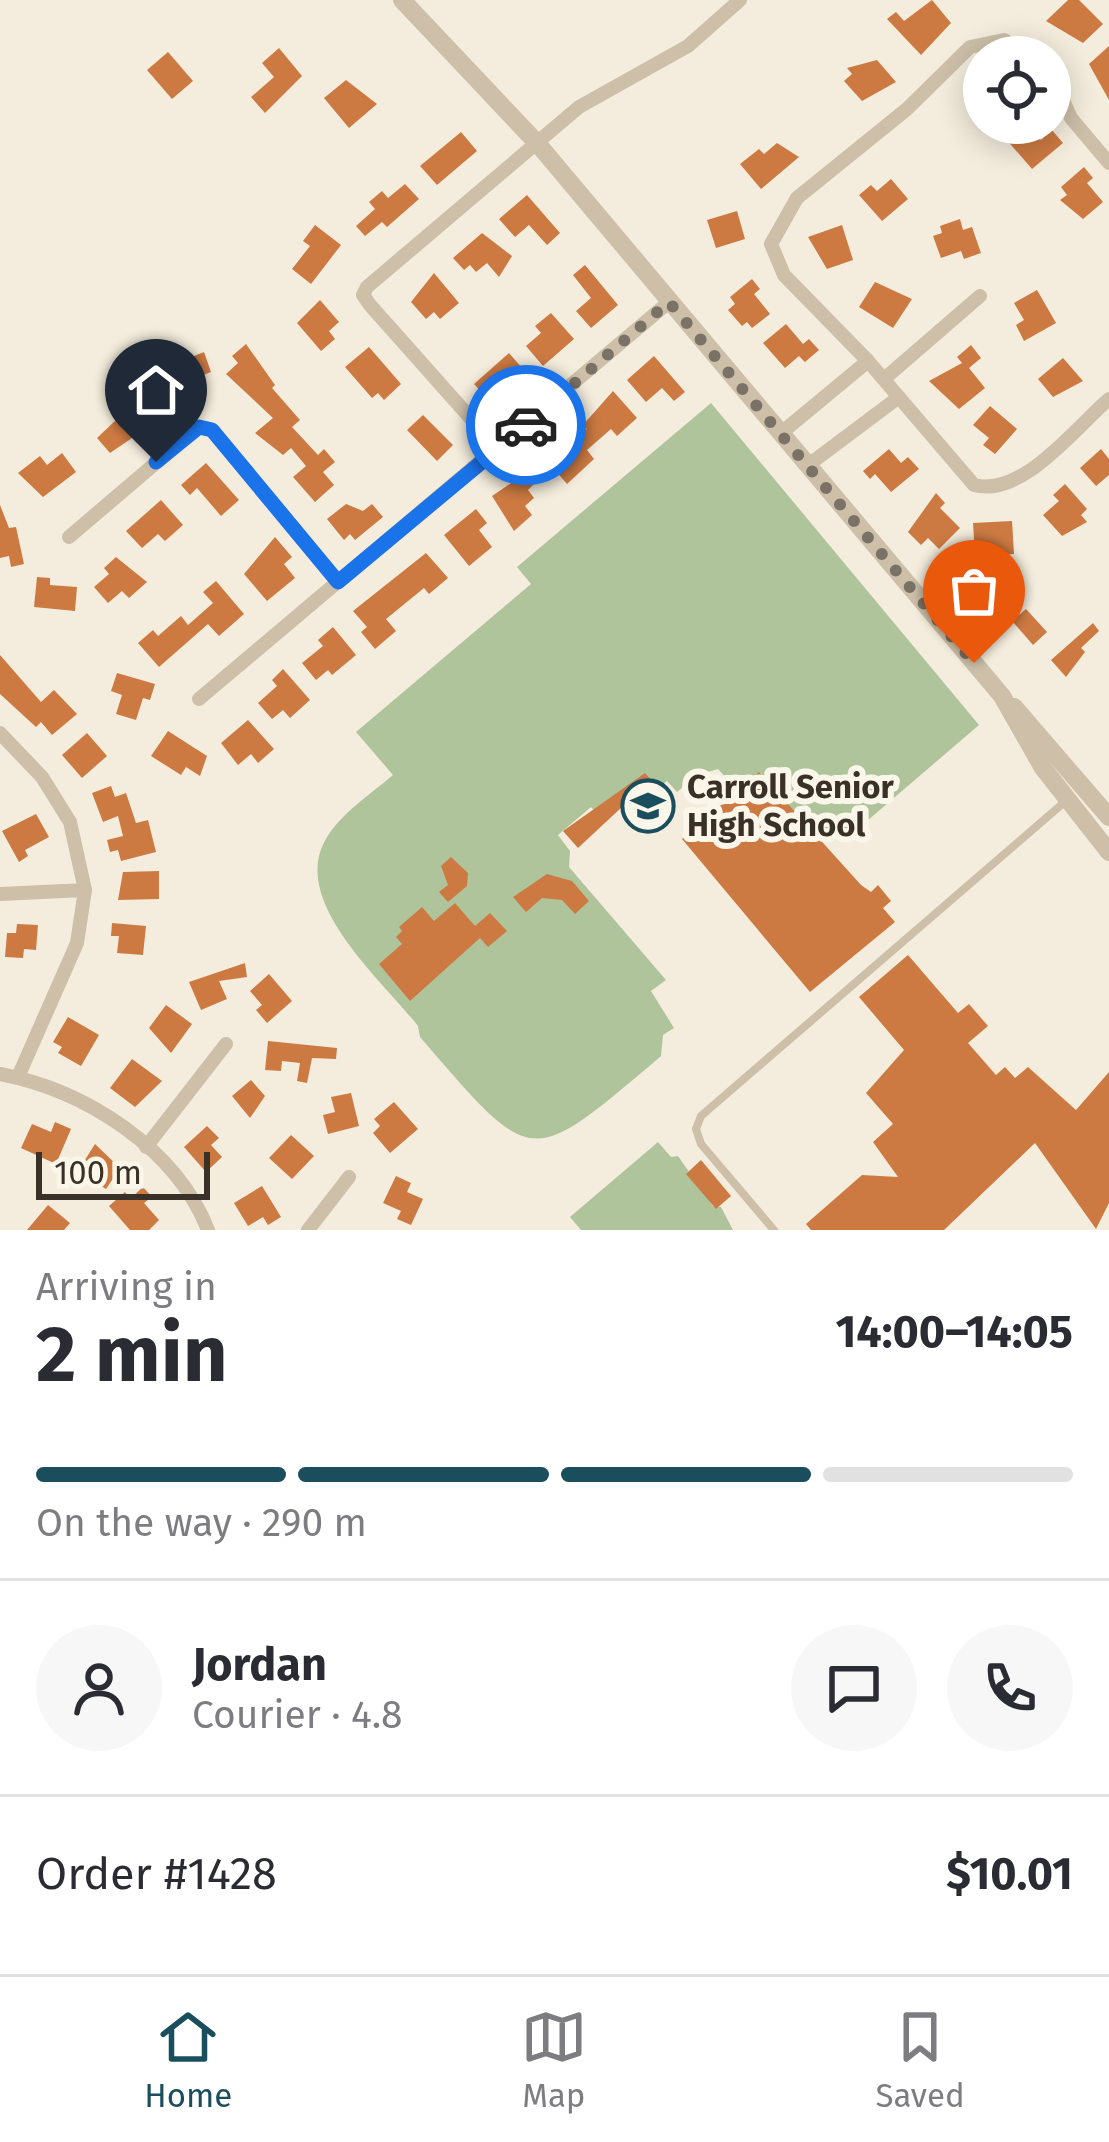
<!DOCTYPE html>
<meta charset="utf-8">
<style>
:root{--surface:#fff;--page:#f7f7f7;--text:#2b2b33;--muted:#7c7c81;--line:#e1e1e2;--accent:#1b4e5d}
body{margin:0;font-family:"Fira Sans",sans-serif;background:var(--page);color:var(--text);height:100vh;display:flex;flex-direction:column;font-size:45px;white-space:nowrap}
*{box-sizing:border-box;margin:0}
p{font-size:39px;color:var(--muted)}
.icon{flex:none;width:66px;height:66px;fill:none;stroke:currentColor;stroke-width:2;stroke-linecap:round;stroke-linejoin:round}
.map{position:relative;height:1230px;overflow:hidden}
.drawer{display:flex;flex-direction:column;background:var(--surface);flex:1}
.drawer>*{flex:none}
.buttons{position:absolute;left:963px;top:36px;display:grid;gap:24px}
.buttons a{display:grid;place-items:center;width:108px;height:108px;border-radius:50%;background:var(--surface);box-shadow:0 6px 30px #0003;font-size:60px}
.scale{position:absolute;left:36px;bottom:30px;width:174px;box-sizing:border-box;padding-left:12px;border:6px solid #393028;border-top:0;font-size:33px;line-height:42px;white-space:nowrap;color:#393028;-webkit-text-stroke:9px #fbf6ea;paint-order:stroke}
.pin{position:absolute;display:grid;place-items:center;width:102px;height:102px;color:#fff;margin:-123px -51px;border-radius:50% 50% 50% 0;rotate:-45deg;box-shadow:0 0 12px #0007}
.pin .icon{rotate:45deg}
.courier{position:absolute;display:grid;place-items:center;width:120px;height:120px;margin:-60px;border:9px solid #1a73e8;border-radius:50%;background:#fff;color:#222;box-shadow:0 3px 15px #0007}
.summary em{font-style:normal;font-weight:700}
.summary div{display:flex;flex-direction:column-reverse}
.summary{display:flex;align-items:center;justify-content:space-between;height:204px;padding:0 36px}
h1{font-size:78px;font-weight:700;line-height:90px}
.bar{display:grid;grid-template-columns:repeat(4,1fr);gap:18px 12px;align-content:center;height:144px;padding:0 36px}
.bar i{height:15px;border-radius:9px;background:var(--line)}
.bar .on{background:var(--accent)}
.bar p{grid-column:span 4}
.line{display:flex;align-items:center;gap:30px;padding:0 36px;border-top:3px solid var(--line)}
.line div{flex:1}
.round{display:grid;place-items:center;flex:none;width:126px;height:126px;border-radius:63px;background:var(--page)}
.menu{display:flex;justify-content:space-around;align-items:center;height:168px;border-top:3px solid var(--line);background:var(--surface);font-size:33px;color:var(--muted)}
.menu a{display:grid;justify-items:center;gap:6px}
.menu .on{color:var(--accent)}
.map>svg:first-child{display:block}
.green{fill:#b0c49c}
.building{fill:#cc7a42}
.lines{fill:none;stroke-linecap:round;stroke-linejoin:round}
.service{stroke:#cdbfa8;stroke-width:8}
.minor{stroke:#cdbfa8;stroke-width:14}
.tertiary{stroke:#cdbfa8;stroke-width:18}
.done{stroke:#7a7267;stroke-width:12;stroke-dasharray:0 21.6}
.route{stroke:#1a73e8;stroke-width:15}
.labels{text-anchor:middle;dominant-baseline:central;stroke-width:12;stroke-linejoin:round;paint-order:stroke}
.poi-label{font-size:33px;font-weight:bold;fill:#393028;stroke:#fbf6ea;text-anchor:start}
</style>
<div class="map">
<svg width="1109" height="1230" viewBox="0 0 1109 1230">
<rect width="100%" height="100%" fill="#f4eddd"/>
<g class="green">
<path d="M711,403L979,725L867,821L821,842L760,773L738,791L718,769L697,775L677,792L667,781L651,794L640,787L599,816L591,807L558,835L570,851L569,867L666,980L651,991L674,1028L663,1035L661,1056C528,1169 534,1169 420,1037L418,1026C382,980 289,901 326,839C341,813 371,794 393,775L356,732L531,584L517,567Z"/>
<polygon points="658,1142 671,1157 678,1156 713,1206 721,1207 733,1230 581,1230 570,1217"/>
</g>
<g class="building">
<polygon points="932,0 951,23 921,55 887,19 896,12 904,21"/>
<polygon points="1068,0 1079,0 1103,24 1083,43 1046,21"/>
<polygon points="1109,46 1109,100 1089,64"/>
<polygon points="279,48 302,76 265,113 251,97 274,77 262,63"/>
<polygon points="168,52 193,81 172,99 147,70"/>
<polygon points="877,60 896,82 862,101 844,81 852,74 847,68"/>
<polygon points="346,80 377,104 349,128 324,98"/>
<polygon points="992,123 1026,123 1041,140 1052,130 1063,143 1032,169"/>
<polygon points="461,132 477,151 437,185 420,166"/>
<polygon points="777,143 799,157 761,189 740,164 759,149 764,154"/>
<polygon points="1084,167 1093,178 1087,183 1103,202 1083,219 1060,200 1067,195 1061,187"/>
<polygon points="891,179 908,199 882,221 859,195 871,185 877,191"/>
<polygon points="405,184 419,199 387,227 382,222 365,236 356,226 375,209 369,202 382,191 388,198"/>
<polygon points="527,195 560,233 547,245 529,225 515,237 499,219"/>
<polygon points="737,211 745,239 716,248 707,220"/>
<polygon points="960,219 963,230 972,227 981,253 964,259 961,251 941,258 933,236 942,233 940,226"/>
<polygon points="315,225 341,245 311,284 292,269 310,246 303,241"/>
<polygon points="842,225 853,260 827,269 808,237"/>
<polygon points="482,233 512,256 499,277 487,263 476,272 470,265 464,270 453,258"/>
<polygon points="585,265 618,305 591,328 576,311 591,298 573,275"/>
<polygon points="434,273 459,303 440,319 434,312 426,319 411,302"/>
<polygon points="752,279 760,289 754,294 770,314 752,328 747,322 742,326 728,310 735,304 730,297"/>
<polygon points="875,282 912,299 893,328 859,307"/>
<polygon points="1037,290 1056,323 1024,341 1016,325 1024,320 1014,303"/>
<polygon points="320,300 339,322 329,331 335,339 321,351 297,323"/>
<polygon points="551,313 574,339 543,366 526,346 541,333 535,326"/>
<polygon points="786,324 803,344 809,339 819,350 805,362 799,356 785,368 763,343"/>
<polygon points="246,344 275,385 272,388 300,420 292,427 318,455 324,449 335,462 323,472 334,485 315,502 293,477 306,466 291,448 283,455 255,433 273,418 226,374 238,363 232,356"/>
<polygon points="971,345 981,358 969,368 985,388 959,409 929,381 962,363 957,357"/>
<polygon points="369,347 401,384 384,400 378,393 372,398 345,367"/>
<polygon points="180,348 184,360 204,352 211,372 165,390 153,358"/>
<polygon points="509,353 530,377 494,406 474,384"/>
<polygon points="654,356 685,392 674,401 662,388 646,402 627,380"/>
<polygon points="1063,358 1083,381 1053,397 1038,379"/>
<polygon points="613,391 637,418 617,436 611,429 587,450 594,459 567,484 543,456 587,429 583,425"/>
<polygon points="136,401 154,423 110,453 97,438"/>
<polygon points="990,406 1017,429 995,454 983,445 989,438 973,425"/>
<polygon points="423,415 453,445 437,461 407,430"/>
<polygon points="889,449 901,463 908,457 919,469 891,492 875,474 870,479 863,471"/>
<polygon points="1101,449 1109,459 1109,475 1096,486 1080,468"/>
<polygon points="62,453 76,472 43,497 18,473 40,456 47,465"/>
<polygon points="206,463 239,500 221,516 197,488 190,495 181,485"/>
<polygon points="526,473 534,484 528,490 534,498 525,506 532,515 514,531 492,496"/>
<polygon points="1065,484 1087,509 1081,515 1087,522 1062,536 1043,515 1059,501 1053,495"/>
<polygon points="936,493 945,503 940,508 960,528 939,549 928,538 921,545 908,532"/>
<polygon points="161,500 183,525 165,541 158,534 142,548 126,531"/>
<polygon points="346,504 363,511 372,504 383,517 355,540 350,534 344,540 327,519"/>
<polygon points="0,505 9,528 16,527 24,564 11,567 9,556 0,558"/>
<polygon points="476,509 487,523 479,530 492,547 469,566 444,535"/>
<polygon points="1012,521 1014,554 975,556 973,523"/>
<polygon points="275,537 292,557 284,564 295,578 267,601 244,574"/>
<polygon points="426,553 448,578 429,594 424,588 386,619 396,631 375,649 361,632 367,627 353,611"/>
<polygon points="116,557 147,582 129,598 122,591 108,603 94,587 109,574 104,568"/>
<polygon points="37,577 50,578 50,585 77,587 75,611 34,607"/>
<polygon points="216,581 244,614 219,636 208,624 159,667 138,643 153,630 158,636 181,616 188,625 213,603 203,592"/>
<polygon points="1026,609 1047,632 1033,645 1012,621"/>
<polygon points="1093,623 1099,631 1081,648 1085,652 1066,677 1051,660"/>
<polygon points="333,627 356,655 332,675 328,670 316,680 302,663 323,646 318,640"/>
<polygon points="0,655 41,702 54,690 77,714 52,735 41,722 36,727 0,694"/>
<polygon points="283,669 310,700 290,718 283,710 272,719 258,703 277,686 272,680"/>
<polygon points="117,673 155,684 150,700 143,698 136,720 116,714 122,695 111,691"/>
<polygon points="248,720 274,749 258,763 251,754 238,765 221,743"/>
<polygon points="168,731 207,756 200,776 186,767 181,775 151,756"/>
<polygon points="87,733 107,756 82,778 62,755"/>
<polygon points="759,772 861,885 871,892 878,885 891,901 883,908 895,922 810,992 682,839"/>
<polygon points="645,773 651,780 578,848 563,831"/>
<polygon points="111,786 115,797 126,793 136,823 148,820 156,852 121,861 118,850 110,852 107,840 123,836 118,816 103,822 92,793"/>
<polygon points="36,814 49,837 25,850 28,856 19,862 2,831"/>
<polygon points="451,857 468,873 467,886 448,902 439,892 448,885 441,866"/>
<polygon points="159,871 159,899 118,900 123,872"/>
<polygon points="547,874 572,881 589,901 575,914 562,900 542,898 526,912 513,897"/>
<polygon points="455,903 475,926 490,913 507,931 488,947 480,938 410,1001 379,964 402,944 396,937 402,931 399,927 422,907 434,921"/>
<polygon points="112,923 146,926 143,955 117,953 119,936 111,936"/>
<polygon points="17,924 38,925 36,950 24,949 23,958 5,957 7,933 16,933"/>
<polygon points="908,955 958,1013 969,1004 988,1026 968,1043 996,1075 1005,1067 1015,1078 1028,1067 1076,1110 1109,1072 1109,1203 1096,1229 1035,1143 944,1230 811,1230 806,1224 862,1175 898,1177 873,1142 893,1124 866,1093 904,1050 859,997"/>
<polygon points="245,963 247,977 219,981 227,999 201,1010 189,982"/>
<polygon points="269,974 292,1001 267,1023 256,1010 262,1005 250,991"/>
<polygon points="166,1005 192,1024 171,1053 149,1028"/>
<polygon points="68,1017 99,1035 81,1066 58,1053 62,1047 53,1042"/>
<polygon points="268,1041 337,1048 336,1059 312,1058 307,1083 297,1081 300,1063 282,1061 281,1071 265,1070"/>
<polygon points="132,1059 162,1081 135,1107 110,1088"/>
<polygon points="251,1080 265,1096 250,1118 232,1096"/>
<polygon points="351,1093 359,1126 328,1134 323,1115 335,1112 331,1097"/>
<polygon points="394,1102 418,1129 390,1153 373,1133 380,1126 374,1119"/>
<polygon points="55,1122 71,1129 56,1164 21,1148 32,1124 51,1132"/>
<polygon points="207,1126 219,1138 211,1145 222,1157 206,1172 184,1147"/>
<polygon points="291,1135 314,1156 292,1179 269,1158"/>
<polygon points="95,1144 120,1168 106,1189 78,1171"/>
<polygon points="701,1160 731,1196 716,1209 686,1174"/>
<polygon points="396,1176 411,1183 407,1192 423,1199 411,1225 397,1219 401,1211 383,1203"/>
<polygon points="262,1186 281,1217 268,1225 263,1217 248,1226 234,1203"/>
<polygon points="143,1187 152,1197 144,1203 159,1220 149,1230 130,1230 109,1206 125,1192 130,1199"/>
<polygon points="48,1205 70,1223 64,1230 27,1230"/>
</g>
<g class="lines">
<polyline class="service" points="774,1230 701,1144 696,1129 701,1116 1068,799"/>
<g class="minor">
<path d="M1035,57L1004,40L970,47L907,109L797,198L771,244L784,275L868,361L974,485C1022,498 1075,428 1109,399"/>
<polyline points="1050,71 1071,118 1109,163"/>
<polyline points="884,379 980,296"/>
<polyline points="780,434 868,361"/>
<polyline points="498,449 370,305 363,295 367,287 579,107 688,46 740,0"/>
<polyline points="807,466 899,397"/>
<polyline points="69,537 198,427 212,430 338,582"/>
<polyline points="199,699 669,302"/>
<polyline points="0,733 42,777 70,822 85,890 77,943 18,1077"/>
<polyline points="0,894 85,890"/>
<path d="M0,1074C85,1090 176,1148 208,1230"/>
<polyline points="146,1147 226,1044"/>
<polyline points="308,1230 349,1177"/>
</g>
<g class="tertiary">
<polyline points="402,0 537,143 1002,696 1043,768 1109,852"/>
<polyline points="1014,707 1109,817"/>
</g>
</g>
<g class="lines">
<polyline class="done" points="526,425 669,302 974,663"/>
<polyline class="route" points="156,462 199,427 212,430 338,582 526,425"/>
</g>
<defs>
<g id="school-ring" transform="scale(2.7)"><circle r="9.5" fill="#fbf6ea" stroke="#1b4e5d" stroke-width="1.5"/><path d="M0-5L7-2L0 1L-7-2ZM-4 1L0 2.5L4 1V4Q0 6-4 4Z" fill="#1b4e5d"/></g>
</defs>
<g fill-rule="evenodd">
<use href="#school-ring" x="648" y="806"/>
</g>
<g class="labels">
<g class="poi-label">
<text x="687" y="787">Carroll Senior<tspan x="687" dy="38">High School</tspan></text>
</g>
</g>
</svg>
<div class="buttons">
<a><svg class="icon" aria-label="locate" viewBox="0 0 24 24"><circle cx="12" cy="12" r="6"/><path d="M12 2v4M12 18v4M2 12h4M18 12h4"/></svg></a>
</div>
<div class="scale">100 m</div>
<div class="pin" style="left:974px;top:663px;background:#ea580c"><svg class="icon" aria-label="bag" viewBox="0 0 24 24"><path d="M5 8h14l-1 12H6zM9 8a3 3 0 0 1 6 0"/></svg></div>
<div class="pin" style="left:156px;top:462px;background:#1f2937"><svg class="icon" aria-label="home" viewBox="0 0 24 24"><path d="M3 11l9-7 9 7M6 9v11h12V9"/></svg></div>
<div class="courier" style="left:526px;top:425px"><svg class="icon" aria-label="car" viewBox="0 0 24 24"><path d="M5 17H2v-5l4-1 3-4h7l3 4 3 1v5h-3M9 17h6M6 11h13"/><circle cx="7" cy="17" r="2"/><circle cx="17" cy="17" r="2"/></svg></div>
</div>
<section class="drawer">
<div class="summary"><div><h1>2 min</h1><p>Arriving in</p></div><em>14:00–14:05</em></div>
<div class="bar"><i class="on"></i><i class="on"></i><i class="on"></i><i></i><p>On the way · 290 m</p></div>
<div class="line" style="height:216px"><a class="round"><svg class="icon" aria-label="person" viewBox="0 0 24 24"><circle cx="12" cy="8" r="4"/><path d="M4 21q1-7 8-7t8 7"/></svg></a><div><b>Jordan</b><p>Courier · 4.8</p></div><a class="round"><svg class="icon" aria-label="chat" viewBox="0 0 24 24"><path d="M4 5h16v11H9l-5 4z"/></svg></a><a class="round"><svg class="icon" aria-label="phone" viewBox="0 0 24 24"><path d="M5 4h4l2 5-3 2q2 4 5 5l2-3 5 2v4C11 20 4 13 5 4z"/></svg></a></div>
<div class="line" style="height:156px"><div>Order #1428</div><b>$10.01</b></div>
</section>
<nav class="menu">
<a class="on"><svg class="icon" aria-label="home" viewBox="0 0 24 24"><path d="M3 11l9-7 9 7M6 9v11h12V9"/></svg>Home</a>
<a><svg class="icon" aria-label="map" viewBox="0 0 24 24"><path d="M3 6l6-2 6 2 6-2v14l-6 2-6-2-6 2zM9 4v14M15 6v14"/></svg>Map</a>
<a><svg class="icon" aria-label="saved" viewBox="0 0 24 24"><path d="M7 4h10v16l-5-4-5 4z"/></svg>Saved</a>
</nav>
